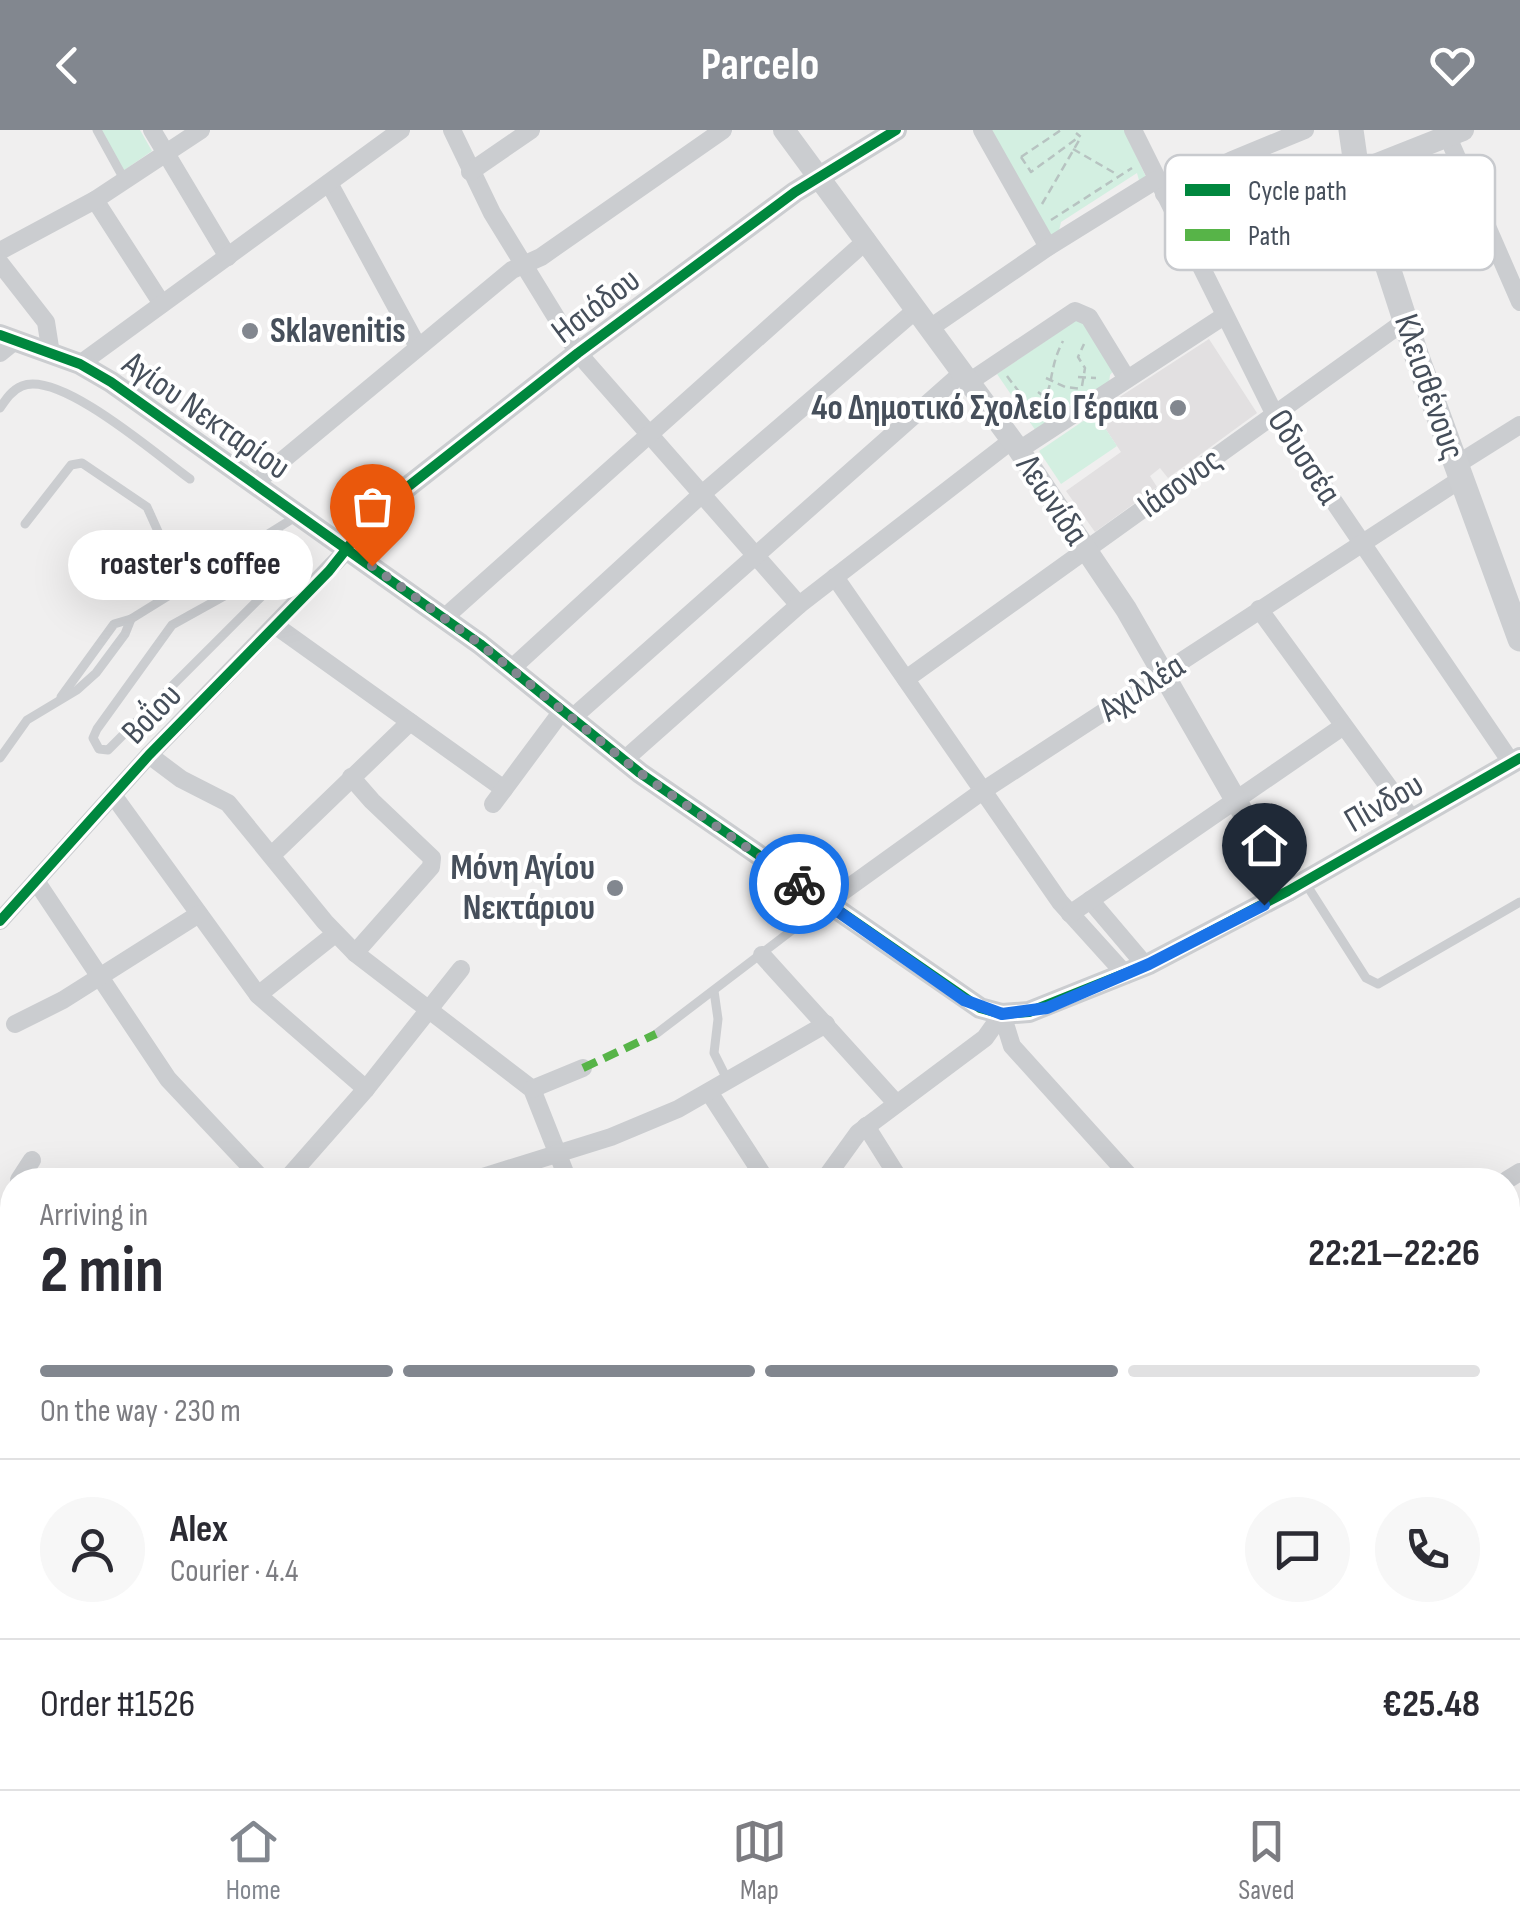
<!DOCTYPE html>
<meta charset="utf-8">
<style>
:root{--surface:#fff;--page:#f7f7f7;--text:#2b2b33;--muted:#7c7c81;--line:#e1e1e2;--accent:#82878f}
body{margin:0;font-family:"Sofia Sans Condensed",sans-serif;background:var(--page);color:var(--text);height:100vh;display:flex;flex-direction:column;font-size:38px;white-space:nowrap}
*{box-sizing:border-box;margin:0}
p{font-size:32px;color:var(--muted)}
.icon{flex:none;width:55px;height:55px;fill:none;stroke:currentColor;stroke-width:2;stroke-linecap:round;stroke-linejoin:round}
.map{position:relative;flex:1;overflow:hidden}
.details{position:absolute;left:0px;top:1038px;width:1520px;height:622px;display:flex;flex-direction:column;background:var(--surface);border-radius:40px 40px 0 0;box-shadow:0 10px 40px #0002}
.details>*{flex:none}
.pin{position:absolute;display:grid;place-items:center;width:85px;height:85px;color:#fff;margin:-102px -42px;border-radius:50% 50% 50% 0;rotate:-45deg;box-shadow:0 0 10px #0007}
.pin .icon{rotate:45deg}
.courier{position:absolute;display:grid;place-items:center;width:100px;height:100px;margin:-50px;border:8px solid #1a73e8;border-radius:50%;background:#fff;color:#222;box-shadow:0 2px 12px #0007}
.bubble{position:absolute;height:70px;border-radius:35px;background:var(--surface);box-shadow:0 10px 40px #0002;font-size:32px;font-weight:700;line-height:70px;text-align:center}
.summary em{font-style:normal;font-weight:700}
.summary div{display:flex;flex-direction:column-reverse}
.summary{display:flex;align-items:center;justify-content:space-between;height:170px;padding:0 40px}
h1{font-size:65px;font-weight:700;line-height:75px}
.bar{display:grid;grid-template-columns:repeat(4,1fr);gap:15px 10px;align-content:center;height:120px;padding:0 40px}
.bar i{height:12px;border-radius:8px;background:var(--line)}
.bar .on{background:var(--accent)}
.bar p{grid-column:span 4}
.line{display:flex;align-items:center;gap:25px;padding:0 40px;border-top:2px solid var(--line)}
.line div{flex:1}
.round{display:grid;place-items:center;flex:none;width:105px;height:105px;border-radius:52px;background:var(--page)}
header{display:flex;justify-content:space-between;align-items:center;height:130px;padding:0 40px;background:var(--accent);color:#fff;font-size:45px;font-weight:700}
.tabs{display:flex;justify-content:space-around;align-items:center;height:140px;border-top:2px solid var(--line);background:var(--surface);font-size:28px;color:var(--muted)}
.tabs a{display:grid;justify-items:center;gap:5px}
.tabs .on{color:var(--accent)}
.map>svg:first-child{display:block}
.education{fill:#e2e0e1}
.green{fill:#d3efe1}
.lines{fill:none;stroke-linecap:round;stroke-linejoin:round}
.path{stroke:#b7c3c1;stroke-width:2.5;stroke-dasharray:8 5;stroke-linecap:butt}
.service{stroke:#cbcdd0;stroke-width:9}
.minor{stroke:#cbcdd0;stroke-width:18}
.tertiary{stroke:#cbcdd0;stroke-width:22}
.secondary{stroke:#ccced1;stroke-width:25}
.quiet{stroke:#57b448;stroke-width:8;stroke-dasharray:15 8;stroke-linecap:butt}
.cycleway-casing{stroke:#fff;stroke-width:16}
.cycleway{stroke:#00873e;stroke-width:10}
.done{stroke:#82878f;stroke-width:10;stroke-dasharray:0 18}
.route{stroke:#1a73e8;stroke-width:12}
.poi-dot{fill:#82878f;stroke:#fff;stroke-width:4}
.labels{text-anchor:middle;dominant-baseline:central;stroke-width:8;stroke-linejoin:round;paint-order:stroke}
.street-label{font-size:35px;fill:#464f5b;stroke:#fff}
.poi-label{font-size:35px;font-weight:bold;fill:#464f5b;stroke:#fff;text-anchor:end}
.key{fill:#fff;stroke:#c8cace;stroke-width:2.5}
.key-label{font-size:28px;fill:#464f5b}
</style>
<header><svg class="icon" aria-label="back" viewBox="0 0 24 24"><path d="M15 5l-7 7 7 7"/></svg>Parcelo<svg class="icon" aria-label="heart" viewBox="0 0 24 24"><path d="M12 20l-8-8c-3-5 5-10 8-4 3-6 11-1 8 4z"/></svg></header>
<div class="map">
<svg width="1520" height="1659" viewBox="0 0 1520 1659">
<rect width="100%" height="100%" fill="#f0efef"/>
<polygon class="education" points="1209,209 1257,283 1168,348 1160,338 1150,346 1157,357 1095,402 1066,361 1121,322 1095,283"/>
<g class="green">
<polygon points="101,0 140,0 152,21 123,41"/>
<polygon points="991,0 1124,0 1147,49 1140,54 1137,43 1061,92 1057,109 1053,111"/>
<polygon points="1081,187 1114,240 1110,245 1109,253 1038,304 997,244"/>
<polygon points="1095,283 1117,316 1061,354 1039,321"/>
</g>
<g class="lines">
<g class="path">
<polyline points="1073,19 1118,45"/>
<polyline points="1021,27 1031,42 1079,7"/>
<polyline points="1021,27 1061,0"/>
<polyline points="1042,74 1081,7 1076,3"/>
<polyline points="1051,90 1132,38"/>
<polyline points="1007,246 1038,287"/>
<polyline points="1078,247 1096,248"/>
<polyline points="1046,248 1065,257 1082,259"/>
<polyline points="1082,256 1085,238 1078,227 1084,214"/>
<polyline points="1038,262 1057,276"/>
<path d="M1039,287C1039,272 1047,267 1050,254C1053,238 1055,226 1063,211"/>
</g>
<g class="service">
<polyline points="97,0 124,49"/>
<path d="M0,278C6,269 12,260 22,256C60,240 158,326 190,349"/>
<polyline points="25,394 71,335 82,333 147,377 165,417 201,445"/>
<path d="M278,399C287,426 286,438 268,460L108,620L99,619L93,608L97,599L172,495L273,439L280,431L284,419"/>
<polyline points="61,567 114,494 131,489"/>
<polyline points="0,628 27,590 77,560 96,543 125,504 131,489 297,386"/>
<polyline points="1306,754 1366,848 1378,854 1520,772"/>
<polyline points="714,861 718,889 714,923 727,949"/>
<polyline points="656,904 825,775"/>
</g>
<g class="minor">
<polyline points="152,0 228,127"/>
<polyline points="452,0 492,83 578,223 799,475"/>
<polyline points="982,0 1048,117"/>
<polyline points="1133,0 1275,285 1511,632"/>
<polyline points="1448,7 1520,172"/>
<polyline points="470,42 531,0"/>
<polyline points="329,53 418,217"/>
<polyline points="1164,64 1232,30 1305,0"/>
<polyline points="95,70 162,174"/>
<polyline points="0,121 95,70 201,0"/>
<polyline points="0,133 46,192 51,224"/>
<polyline points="930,198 1048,117 1156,50"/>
<polyline points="0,223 16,210"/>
<polyline points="80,234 401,0"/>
<polyline points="969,252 1075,181 1089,187 1127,249"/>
<polyline points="1019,320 1224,186"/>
<polyline points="1456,335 1520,295"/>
<polyline points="255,353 512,140 541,127 723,0"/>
<polyline points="835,447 1060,772 1126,845"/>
<polyline points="1259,479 1412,689"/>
<polyline points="444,488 867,110"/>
<polyline points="276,496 504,659"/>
<polyline points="512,538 702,364 917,179"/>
<polyline points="906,549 1405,191"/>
<polyline points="571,589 962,243"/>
<polyline points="149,625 181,649 228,673 325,792 355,823 532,959 568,1050"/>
<polyline points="623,631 799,475 1011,311"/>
<polyline points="351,647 372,671 432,728 431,737 355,823"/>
<polyline points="113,665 258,865 366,959"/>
<polyline points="493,674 562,581"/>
<polyline points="272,725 410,592"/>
<polyline points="36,751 168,949 263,1050"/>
<polyline points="1090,770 1146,836"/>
<polyline points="827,773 984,660 1461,349"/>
<polyline points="1070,784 1342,597"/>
<polyline points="0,791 149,625 348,419"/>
<polyline points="762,825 896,973"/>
<polyline points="258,865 335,804"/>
<polyline points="1002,884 1012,916 1133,1050"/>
<polyline points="15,894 63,870 199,784"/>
<polyline points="532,959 583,938"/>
<polyline points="709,962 766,1050"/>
<polyline points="866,996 900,1050"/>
<polyline points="19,1050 32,1030"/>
<polyline points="286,1050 366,959 461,839"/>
<polyline points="473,1050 611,1007 678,979 826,894"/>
<polyline points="824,1050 858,1003 985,908 1002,884"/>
<polyline points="1507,1050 1520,1042"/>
<polyline points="1508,1101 1520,1120"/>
<polyline points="0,1131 12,1123"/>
<polyline points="0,1157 12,1180"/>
<polyline points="0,1238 12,1231"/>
<polyline points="1508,1256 1520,1249"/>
<polyline points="0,1366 12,1387"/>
<polyline points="1508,1366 1520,1359"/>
<polyline points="1508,1467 1520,1460"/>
<polyline points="1508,1569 1520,1577"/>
<polyline points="1508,1600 1520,1592"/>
<polyline points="0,1627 12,1620"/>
<polyline points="250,1648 255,1659"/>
<polyline points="370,1648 376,1659"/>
<polyline points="493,1648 497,1659"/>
<polyline points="590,1648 597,1659"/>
<polyline points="688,1648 696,1659"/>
<polyline points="1002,1648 1008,1659"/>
<polyline points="198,1659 223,1648"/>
<polyline points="942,1659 964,1648"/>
<polyline points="1165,1659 1218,1648"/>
<polyline points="1417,1659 1435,1648"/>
</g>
<g class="tertiary">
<polyline points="784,0 1019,320 1126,479 1288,761"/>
<polyline points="1357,42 1463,0"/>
<polyline points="0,205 80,234 111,252 480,514 640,643 980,878 1002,884 1029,882 1149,834 1288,761 1520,628"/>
<polyline points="348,419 364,397 391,370 578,223 795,62 896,0"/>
</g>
<polyline class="secondary" points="1351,0 1357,42 1417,227 1520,509"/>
<g class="quiet">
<polyline points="583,938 656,904"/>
<polyline points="22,1659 38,1648"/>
</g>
<g class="cycleway-casing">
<g id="cycleway">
<polyline points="0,205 80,234 111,252 480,514 640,643 980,878 1002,884 1029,882 1149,834 1288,761 1520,628"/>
<polyline points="0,791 149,625 329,441 364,397 391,370 578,223 795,62 896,0"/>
</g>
</g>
<use href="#cycleway" class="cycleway"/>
</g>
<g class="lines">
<polyline class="done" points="372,436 480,514 640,643 799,754"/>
<polyline class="route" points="799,754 964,870 1002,884 1047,878 1149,834 1264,775"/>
</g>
<g class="poi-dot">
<circle cx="250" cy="201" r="10"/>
<circle cx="1178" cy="278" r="10"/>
<circle cx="615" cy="758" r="10"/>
</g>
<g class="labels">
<g class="street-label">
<text transform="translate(596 176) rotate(-37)">Ησιόδου</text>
<text transform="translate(1429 257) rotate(71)">Κλεισθένους</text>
<text transform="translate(206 286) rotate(35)">Αγίου Νεκταρίου</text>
<text transform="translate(1304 327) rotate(57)">Οδυσσέα</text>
<text transform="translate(1180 353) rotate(-36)">Ιάσονος</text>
<text transform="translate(1052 370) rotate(56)">Λεωνίδα</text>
<text transform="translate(1142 558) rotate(-33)">Αχιλλέα</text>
<text transform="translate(152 584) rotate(-46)">Βοΐου</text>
<text transform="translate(1384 673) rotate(-30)">Πίνδου</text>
</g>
<g class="poi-label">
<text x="270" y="201" text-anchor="start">Sklavenitis</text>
<text x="1158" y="278">4ο Δημοτικό Σχολείο Γέρακα</text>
<text x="595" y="738">Μόνη Αγίου<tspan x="595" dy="40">Νεκτάριου</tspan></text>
</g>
</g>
<rect x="1165" y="25" width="330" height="115" rx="15" class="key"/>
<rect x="1185" y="54" width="45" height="12" fill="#00873e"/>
<rect x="1185" y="99" width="45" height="12" fill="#57b448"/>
<g class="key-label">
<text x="1248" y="70">Cycle path</text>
<text x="1248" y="115">Path</text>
</g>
</svg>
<div class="pin" style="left:372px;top:436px;background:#ea580c"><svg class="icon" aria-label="bag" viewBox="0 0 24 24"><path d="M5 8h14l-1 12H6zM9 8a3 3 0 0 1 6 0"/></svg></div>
<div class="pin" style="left:1264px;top:775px;background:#1f2937"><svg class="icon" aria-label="home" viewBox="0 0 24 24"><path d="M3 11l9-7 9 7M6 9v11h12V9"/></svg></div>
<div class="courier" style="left:799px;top:754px"><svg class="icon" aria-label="bike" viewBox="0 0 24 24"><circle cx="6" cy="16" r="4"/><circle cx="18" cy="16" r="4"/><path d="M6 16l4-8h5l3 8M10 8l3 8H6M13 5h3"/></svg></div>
<div class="bubble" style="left:68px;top:400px;width:245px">roaster's coffee</div>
<section class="details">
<div class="summary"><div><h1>2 min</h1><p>Arriving in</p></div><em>22:21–22:26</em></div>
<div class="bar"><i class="on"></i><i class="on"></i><i class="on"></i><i></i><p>On the way · 230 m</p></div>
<div class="line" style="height:180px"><a class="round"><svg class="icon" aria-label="person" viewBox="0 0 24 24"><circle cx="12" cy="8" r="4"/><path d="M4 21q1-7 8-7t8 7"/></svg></a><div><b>Alex</b><p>Courier · 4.4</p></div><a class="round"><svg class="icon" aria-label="chat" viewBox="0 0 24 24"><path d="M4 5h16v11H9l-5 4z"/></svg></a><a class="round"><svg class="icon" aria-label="phone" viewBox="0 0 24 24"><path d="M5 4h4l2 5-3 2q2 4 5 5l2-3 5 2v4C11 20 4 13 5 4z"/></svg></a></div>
<div class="line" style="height:130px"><div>Order #1526</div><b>€25.48</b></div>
</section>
</div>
<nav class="tabs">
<a class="on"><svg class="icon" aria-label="home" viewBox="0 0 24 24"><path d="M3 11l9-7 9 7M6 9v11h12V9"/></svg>Home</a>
<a><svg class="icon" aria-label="map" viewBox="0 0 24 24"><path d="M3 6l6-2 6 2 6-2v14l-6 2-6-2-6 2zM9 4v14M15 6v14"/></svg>Map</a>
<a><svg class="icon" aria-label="saved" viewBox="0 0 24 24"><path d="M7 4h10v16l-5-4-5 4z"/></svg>Saved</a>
</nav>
